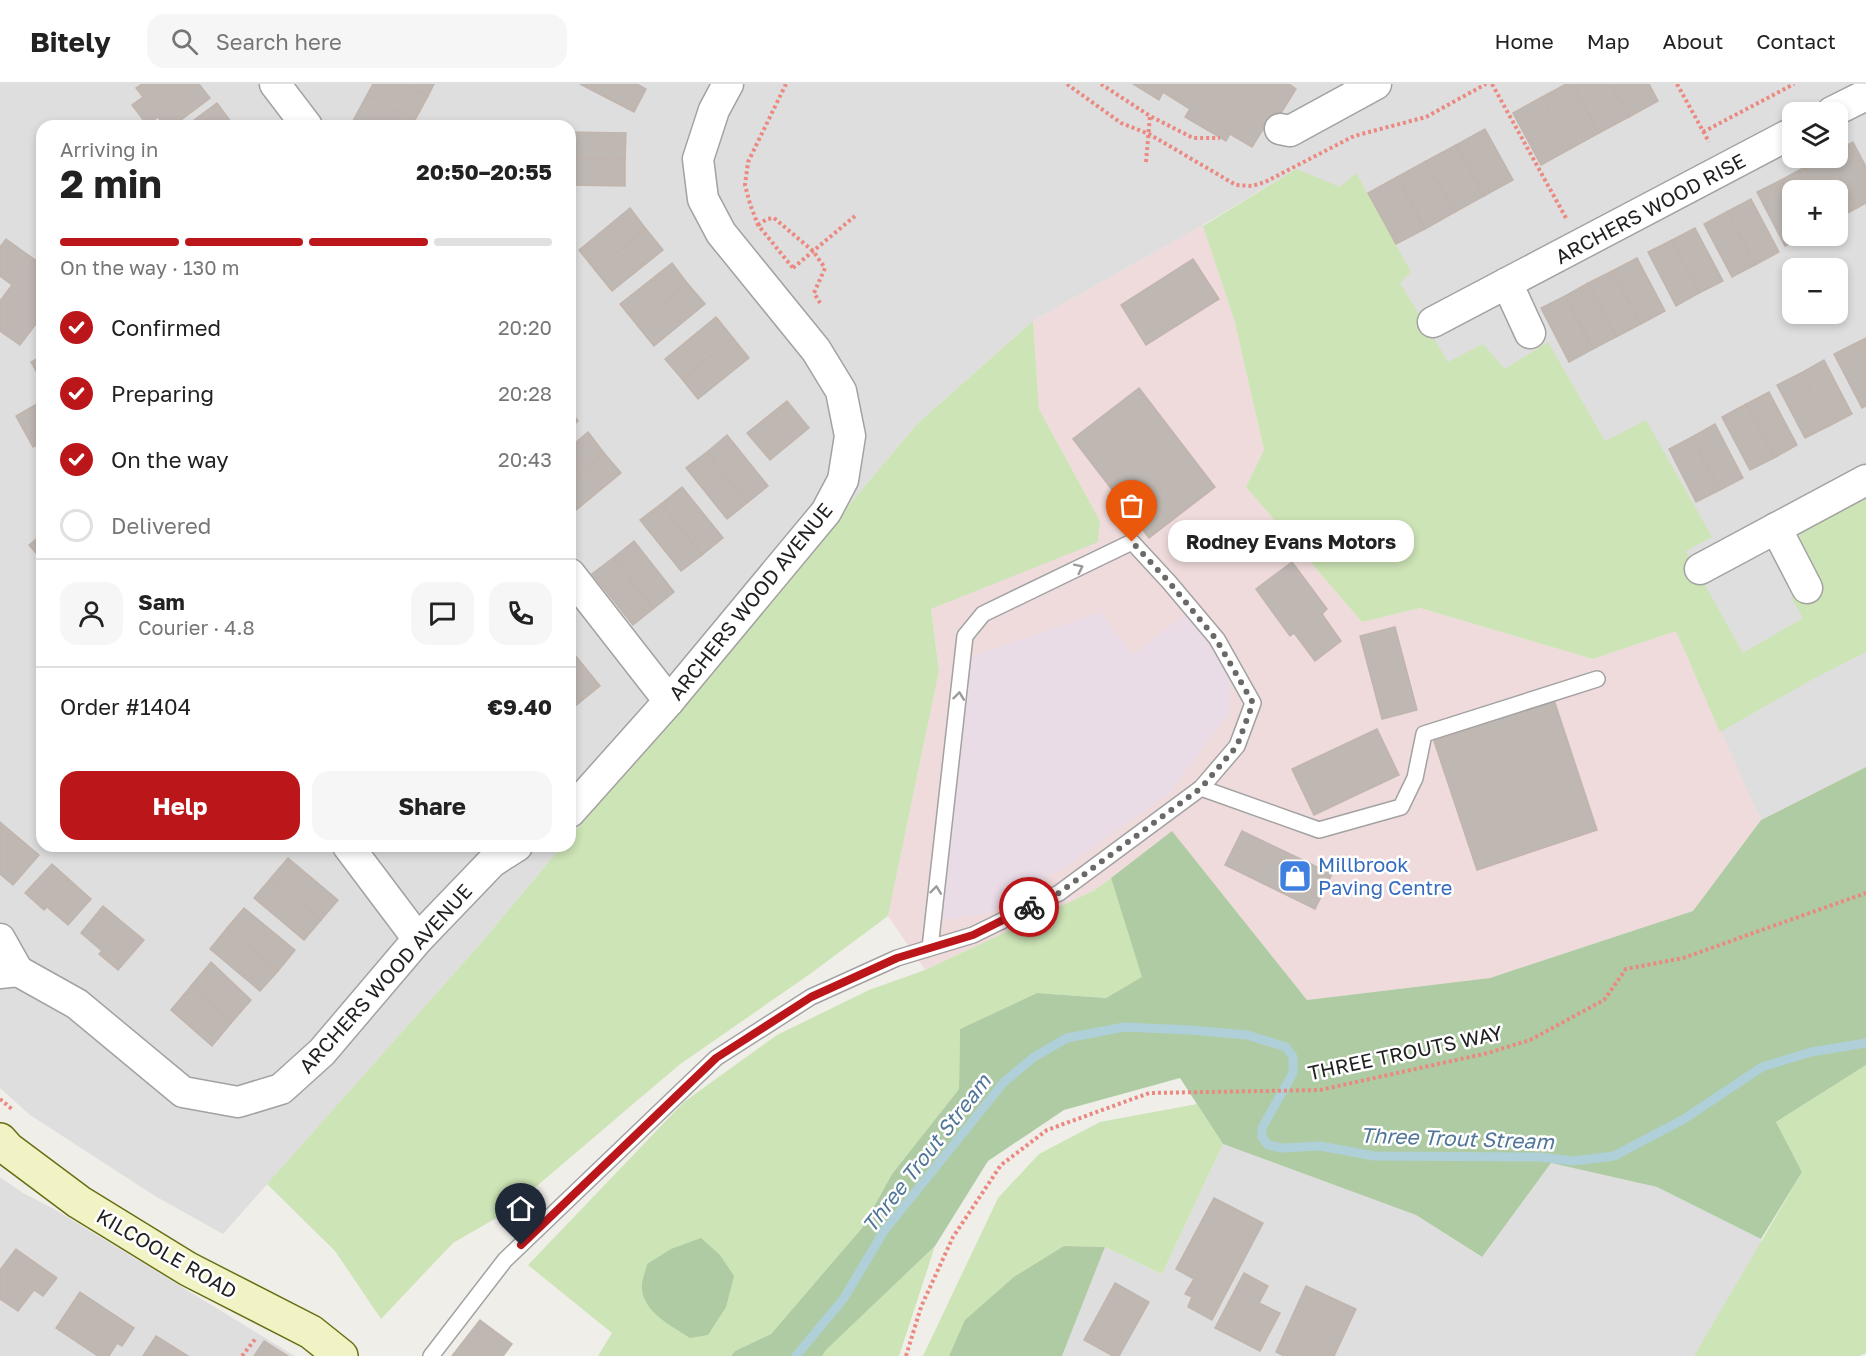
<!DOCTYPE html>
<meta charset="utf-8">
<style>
:root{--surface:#fff;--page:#f6f6f6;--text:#222;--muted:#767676;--line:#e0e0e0;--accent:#bb171b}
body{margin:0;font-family:"Golos Text",sans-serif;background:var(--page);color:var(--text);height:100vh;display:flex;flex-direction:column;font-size:22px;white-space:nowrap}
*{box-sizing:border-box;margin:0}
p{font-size:20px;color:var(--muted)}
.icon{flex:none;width:33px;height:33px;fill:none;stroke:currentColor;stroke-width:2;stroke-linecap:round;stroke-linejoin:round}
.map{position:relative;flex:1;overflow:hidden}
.panel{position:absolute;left:36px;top:36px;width:540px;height:732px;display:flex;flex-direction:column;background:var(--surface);border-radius:18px;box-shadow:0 3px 9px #0003}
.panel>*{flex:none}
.buttons{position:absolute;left:1782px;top:18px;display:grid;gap:12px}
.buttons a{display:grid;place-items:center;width:66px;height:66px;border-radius:12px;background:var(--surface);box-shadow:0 3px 9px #0003;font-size:30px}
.pin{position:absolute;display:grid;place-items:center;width:51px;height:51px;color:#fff;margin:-62px -26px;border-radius:50% 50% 50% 0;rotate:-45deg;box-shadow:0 0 6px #0007}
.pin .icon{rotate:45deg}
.courier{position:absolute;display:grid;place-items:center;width:60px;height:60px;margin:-30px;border:4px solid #bb171b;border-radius:50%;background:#fff;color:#222;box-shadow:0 2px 8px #0007}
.bubble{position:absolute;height:42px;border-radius:18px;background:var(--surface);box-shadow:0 3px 9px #0003;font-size:20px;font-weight:700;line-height:42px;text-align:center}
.summary em{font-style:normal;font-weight:700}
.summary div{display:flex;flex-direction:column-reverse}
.summary{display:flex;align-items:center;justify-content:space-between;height:102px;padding:0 24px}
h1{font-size:39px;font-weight:700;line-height:45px}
.bar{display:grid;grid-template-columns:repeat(4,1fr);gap:9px 6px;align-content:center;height:72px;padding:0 24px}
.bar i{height:8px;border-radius:4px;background:var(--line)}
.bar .active{background:var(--accent)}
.bar p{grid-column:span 4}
.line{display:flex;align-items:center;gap:15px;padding:0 24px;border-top:2px solid var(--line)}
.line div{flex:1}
.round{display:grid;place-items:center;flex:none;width:63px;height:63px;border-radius:18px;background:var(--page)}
ol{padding:0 24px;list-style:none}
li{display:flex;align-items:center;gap:18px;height:66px}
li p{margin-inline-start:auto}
li .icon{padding:6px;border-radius:50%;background:var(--accent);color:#fff;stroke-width:4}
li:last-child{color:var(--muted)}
li i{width:33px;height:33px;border:3px solid var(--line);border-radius:50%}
.action{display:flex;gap:12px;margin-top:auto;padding:12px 24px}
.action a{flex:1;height:69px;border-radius:18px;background:var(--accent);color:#fff;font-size:24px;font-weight:700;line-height:69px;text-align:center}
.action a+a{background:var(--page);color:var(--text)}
header{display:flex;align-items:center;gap:36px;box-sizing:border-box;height:84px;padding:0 30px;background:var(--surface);border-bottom:2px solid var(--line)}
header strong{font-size:28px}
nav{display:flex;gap:33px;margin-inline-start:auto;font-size:21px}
.search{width:420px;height:54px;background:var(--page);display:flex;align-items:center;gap:15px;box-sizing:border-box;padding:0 21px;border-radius:18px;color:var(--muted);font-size:22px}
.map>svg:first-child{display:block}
.residential{fill:#dfdede;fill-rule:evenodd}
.commercial{fill:#efdbdb}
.industrial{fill:#e9dce7}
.grass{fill:#cde4b6}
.forest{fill:#afcba3}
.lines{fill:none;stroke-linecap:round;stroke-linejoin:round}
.stream{stroke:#afd0d9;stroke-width:9}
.building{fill:#beb7b2;stroke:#c1b5ad;stroke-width:1.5}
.lane-casing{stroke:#a2a2a2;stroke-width:18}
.street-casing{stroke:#a2a2a2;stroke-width:33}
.secondary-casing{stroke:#676f12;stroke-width:36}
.path{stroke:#eb8980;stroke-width:4;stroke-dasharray:3 3;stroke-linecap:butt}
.lane{stroke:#fff;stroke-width:15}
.street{stroke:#fff;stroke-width:30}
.secondary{stroke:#f2f3c4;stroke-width:33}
.oneway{stroke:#9b9b9b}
.done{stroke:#696967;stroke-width:6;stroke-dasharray:0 10.8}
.route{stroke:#bb171b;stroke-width:8}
.labels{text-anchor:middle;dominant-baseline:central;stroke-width:5;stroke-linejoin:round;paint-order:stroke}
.street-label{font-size:20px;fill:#212121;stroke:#fff}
.shop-label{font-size:20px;fill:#366cbe;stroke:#fff;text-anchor:start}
.water-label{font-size:21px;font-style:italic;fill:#517698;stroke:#fff}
</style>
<header>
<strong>Bitely</strong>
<div class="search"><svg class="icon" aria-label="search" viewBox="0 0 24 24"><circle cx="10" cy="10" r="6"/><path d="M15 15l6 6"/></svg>Search here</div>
<nav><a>Home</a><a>Map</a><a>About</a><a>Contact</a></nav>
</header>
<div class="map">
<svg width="1866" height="1272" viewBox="0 0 1866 1272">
<rect width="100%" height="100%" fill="#f0eee9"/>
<g class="residential">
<path d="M0,0H1866V683L1761,736L1720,648L1743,615L1477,389L1296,85L1203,141L1033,237L917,340L570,753V42H42V762H562L481,859L223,1150L155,1112L30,1031L0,1004ZM1792,28H1838V74H1792ZM1792,106H1838V152H1792ZM1792,184H1838V230H1792Z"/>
<polygon points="1223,1060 1416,1131 1481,1173 1551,1079 1657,1103 1761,1155 1771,1272 1062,1272 1105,1163 1162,1190"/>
<polygon points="0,1093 23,1109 54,1125 295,1272 0,1272"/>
</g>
<polygon class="commercial" points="1203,141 1234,235 1264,366 1246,403 1362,538 1420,524 1593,575 1676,547 1761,736 1693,827 1490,894 1307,916 1172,748 1095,806 925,886 888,832 939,587 931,525 1098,457 1100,437 1039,325 1033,237"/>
<polygon class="industrial" points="1101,528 1132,571 1186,530 1230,591 1230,628 1169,709 1071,779 990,829 942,836 972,572"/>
<g class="grass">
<polygon points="1296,85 1340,103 1356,89 1411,188 1400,199 1448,278 1483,260 1505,285 1548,258 1605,357 1646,336 1712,453 1686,467 1743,569 1803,534 1791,513 1820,499 1797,458 1806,434 1866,402 1866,568 1813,595 1720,648 1676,547 1593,575 1420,524 1362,538 1246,403 1264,366 1234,235 1203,142"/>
<polygon points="1033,237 1039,325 1100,437 1098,458 931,525 939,587 888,832 810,890 679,981 505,1129 453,1159 381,1235 335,1167 267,1100 481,859 562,762 570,762 570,753 917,340"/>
<polygon points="1111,794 1143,893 1106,914 1037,909 960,945 959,1005 892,1090 862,1144 771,1250 735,1267 731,1272 598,1272 612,1249 528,1181 684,1018 777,951 869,906 925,886 1095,806"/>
<polygon points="1866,981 1866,1269 1859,1272 1694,1272 1802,1088 1776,1038"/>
<polygon points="1197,1020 1223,1060 1162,1190 1105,1163 1064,1162 966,1236 949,1272 923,1272 998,1114 1039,1070 1100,1038"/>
<polygon points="935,1162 899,1272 822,1272 826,1266"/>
</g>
<g class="forest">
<polygon points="1866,683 1866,981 1776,1038 1802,1088 1761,1155 1657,1103 1551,1079 1482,1173 1416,1131 1223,1060 1180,994 1064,1026 988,1077 935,1162 826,1266 822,1272 731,1272 735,1267 771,1250 862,1144 892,1090 959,1005 960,945 1037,909 1106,914 1142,893 1111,794 1172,747 1307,916 1490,894 1693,827 1761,736"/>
<path d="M701,1154L720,1171L734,1192L726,1223L708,1251L690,1254C672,1242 643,1228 642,1204C641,1197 646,1187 647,1180L671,1165Z"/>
<polygon points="1064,1162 1105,1163 1062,1272 949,1272 965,1236 1014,1193"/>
</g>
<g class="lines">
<polyline class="stream" points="796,1272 844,1214 884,1147 1004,998 1034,973 1067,954 1124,943 1190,946 1247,951 1286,963 1293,973 1293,989 1262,1044 1262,1053 1268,1061 1282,1064 1320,1062 1374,1072 1539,1073 1574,1077 1614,1072 1684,1035 1762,983 1811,968 1866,959"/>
</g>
<g class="building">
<polygon points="142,0 199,0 210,14 173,42 165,42 158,33 147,41 132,21 143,13 136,4"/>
<polygon points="373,0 404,0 428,12 415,36 367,11"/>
<polygon points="404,0 434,0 428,12"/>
<polygon points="580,0 637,0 646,5 634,28"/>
<polygon points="1133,0 1289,0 1296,5 1273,42 1267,39 1252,63 1230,50 1226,57 1185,33 1190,25 1163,8 1159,16"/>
<polygon points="1566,0 1573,0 1599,49 1570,65 1542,13"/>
<polygon points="1573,0 1611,0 1629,33 1599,49"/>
<polygon points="1611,0 1649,0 1658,17 1629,33"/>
<polygon points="367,11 415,36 412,42 368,42 354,35"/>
<polygon points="1542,13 1570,65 1541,81 1513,29"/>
<polygon points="217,19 234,42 186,42"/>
<polygon points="354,35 368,42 351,42"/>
<polygon points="1485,45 1513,96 1484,112 1456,61"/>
<polygon points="570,48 626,49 625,75 570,74"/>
<polygon points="1853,58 1866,83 1866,119 1857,124 1830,74 1838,74 1838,66"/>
<polygon points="1456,61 1484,112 1455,128 1426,77"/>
<polygon points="570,74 625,75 625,102 570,101"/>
<polygon points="1824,74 1830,74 1857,124 1838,134 1838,106 1817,106 1805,83"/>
<polygon points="1426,77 1455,128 1425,145 1397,93"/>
<polygon points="1805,83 1817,106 1792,106 1792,118 1781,96"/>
<polygon points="1397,93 1425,145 1396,160 1368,109"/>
<polygon points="1781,96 1792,118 1792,152 1805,152 1785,162 1757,108"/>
<polygon points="1751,115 1779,168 1755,181 1728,127"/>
<polygon points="630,124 646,145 595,186 579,166"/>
<polygon points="1728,127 1755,181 1732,193 1704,140"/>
<polygon points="1695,144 1723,197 1699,209 1672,156"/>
<polygon points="646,145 663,166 612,207 595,186"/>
<polygon points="6,155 42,181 42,232 20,261 0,247 0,217 12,201 0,192 0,163"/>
<polygon points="1672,156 1699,209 1676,222 1648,168"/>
<polygon points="1637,174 1665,227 1641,240 1612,187"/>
<polygon points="1193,175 1219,215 1146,261 1121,221"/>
<polygon points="672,179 688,200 637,241 620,220"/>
<polygon points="1612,187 1641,240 1616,253 1588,199"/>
<polygon points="1588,199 1616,253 1593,265 1565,212"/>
<polygon points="688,200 705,220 654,262 637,241"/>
<polygon points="1565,212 1593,265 1569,278 1541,224"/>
<polygon points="716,233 733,254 682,295 665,275"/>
<polygon points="733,254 749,274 698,315 682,295"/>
<polygon points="1866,254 1866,274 1858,258"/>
<polygon points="1858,258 1866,274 1866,322 1862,324 1834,270"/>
<polygon points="42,272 42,298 31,278"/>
<polygon points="1824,276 1852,330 1829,342 1801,289"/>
<polygon points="1801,289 1829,342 1805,354 1777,301"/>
<polygon points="1139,304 1215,403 1149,454 1073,355"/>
<polygon points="1769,308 1797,361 1774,374 1746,320"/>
<polygon points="42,317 42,359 33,363 16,332"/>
<polygon points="787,317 809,344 770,376 747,349"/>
<polygon points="1746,320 1774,374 1750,386 1722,333"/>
<polygon points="570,327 578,337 570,344"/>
<polygon points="1715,340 1743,394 1720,406 1692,353"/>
<polygon points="588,348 604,369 570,397 570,363"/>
<polygon points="727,351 768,402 747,419 707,368"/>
<polygon points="1692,353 1720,406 1696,418 1669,365"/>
<polygon points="707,368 747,419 727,435 686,384"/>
<polygon points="604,369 621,389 570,431 570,397"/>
<polygon points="682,403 723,454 702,471 661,420"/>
<polygon points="661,420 702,471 681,487 640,436"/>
<polygon points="42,450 42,476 29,461"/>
<polygon points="634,457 674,508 653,525 613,474"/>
<polygon points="613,474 653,525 633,541 592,490"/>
<polygon points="1292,478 1327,525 1322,530 1341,557 1315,577 1294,549 1290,552 1256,505"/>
<polygon points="1395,543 1417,626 1382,635 1360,552"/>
<polygon points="570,565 600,602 579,619 570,607"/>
<polygon points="570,607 579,619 570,626"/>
<polygon points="1554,616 1597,746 1477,786 1434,657"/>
<polygon points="1377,645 1399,691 1314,731 1292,685"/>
<polygon points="0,738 39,771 13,801 0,790"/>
<polygon points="1242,747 1332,790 1315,825 1225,781"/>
<polygon points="288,774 338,816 321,836 271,794"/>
<polygon points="52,780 91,815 68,841 47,823 44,826 25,809"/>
<polygon points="271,794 321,836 304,856 254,814"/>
<polygon points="103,822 144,856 118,886 99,870 102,867 81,849"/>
<polygon points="244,824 295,866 278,887 227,844"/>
<polygon points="227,844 278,887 260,907 210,865"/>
<polygon points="211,878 251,916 231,939 191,902"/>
<polygon points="191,902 231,939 212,962 171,926"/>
<polygon points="1214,1114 1263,1139 1212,1236 1188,1223 1192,1213 1185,1210 1194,1195 1176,1185"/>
<polygon points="16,1165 57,1194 43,1212 34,1206 18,1227 0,1215 0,1186"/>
<polygon points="1244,1189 1268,1202 1259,1219 1280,1229 1260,1267 1215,1244"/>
<polygon points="1115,1199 1149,1218 1119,1272 1113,1272 1084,1256"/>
<polygon points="1306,1202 1356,1225 1334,1272 1284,1272 1276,1268"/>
<polygon points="80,1208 134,1244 122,1262 117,1259 109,1272 98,1272 56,1244"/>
<polygon points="480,1236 512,1260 503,1272 452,1272"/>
<polygon points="156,1252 188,1272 143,1272"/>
<polygon points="264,1257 288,1272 254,1272"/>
</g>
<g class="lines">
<g class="lane-casing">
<g id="lane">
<polyline points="1201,704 1319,746 1401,723 1415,694 1424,650 1597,595"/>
<polyline points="431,1272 505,1176 716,974 811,913 897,874 973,851 1059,809 1201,704 1237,662 1253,619 1217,555 1169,498 1132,458 983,530 965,552 930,864"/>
</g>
</g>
<g class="street-casing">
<g id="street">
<polyline points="275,0 307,42"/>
<polyline points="1832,28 1866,11"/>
<polyline points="1280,45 1290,47 1376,0"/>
<polyline points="1507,199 1530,249"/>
<polyline points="1433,238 1792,49"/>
<polyline points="1776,444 1807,504"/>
<polyline points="1700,485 1866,396"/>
<polyline points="570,490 669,617"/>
<polyline points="570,728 669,617 826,428 843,396 850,352 841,307 816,266 721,149 703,115 698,75 714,26 728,0"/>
<polyline points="348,762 418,855"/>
<polyline points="0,855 18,887"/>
<polyline points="0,889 18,887 77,920 183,1008 238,1018 281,1005 322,968 418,855 492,778 517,762"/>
</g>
</g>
<g class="secondary-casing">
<polyline id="secondary" points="0,1056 8,1065 79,1118 188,1185 311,1248 341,1272"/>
</g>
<g class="path">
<polyline points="786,0 748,78 745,101 750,120 758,141 793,184"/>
<polyline points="1067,0 1121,39 1149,50 1236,101 1252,102 1265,98 1354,52 1426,33 1486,0"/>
<polyline points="1101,0 1150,32 1193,54 1220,54"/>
<polyline points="1492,0 1566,134"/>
<polyline points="1677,0 1709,58"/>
<polyline points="1703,48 1794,0"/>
<polyline points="1146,78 1150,32"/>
<polyline points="758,141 767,135 774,134 813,167 825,184 814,209 820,219"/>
<polyline points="793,184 855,132"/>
<polyline points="0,1015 13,1026"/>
<polyline points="242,1272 256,1254"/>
<polyline points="906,1272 921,1223 953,1153 1001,1081 1047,1046 1149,1009 1320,1006 1488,969 1530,956 1604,916 1626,885 1683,874 1866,809"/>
</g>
<use href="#lane" class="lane"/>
<use href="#street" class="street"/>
<use href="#secondary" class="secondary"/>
</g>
<defs><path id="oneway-chevron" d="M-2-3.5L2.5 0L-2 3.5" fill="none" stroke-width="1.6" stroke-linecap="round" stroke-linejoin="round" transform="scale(1.5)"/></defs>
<g class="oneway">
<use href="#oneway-chevron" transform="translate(1079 484) rotate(-26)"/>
<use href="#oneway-chevron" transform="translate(959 612) rotate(-83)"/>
<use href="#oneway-chevron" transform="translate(936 806) rotate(-83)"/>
</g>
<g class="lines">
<polyline class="done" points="1029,823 1059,809 1201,704 1237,662 1253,619 1216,555 1169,498 1132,458"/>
<polyline class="route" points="521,1161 716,974 811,913 897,874 973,851 1029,823"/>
</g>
<defs>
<g id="shop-square" transform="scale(1.725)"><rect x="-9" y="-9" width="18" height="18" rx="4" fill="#3f7fe0" stroke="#fff"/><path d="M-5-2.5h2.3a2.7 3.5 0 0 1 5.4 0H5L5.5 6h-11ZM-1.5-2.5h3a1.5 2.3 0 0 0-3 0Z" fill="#fff"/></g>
</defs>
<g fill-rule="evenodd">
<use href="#shop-square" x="1295" y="792"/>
</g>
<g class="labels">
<g class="street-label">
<text transform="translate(1650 124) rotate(-28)">ARCHERS WOOD RISE</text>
<text transform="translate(750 517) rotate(-51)">ARCHERS WOOD AVENUE</text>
<text transform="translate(385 894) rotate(-48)">ARCHERS WOOD AVENUE</text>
<text transform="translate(1405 968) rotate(-12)">THREE TROUTS WAY</text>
<text transform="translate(167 1169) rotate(30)">KILCOOLE ROAD</text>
</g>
<g class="shop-label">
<text x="1318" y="780">Millbrook<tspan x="1318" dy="23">Paving Centre</tspan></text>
</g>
<g class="water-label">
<text transform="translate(1457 1054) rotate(2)">Three Trout Stream</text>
<text transform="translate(926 1069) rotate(-52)">Three Trout Stream</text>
</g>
</g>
</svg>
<div class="buttons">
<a><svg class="icon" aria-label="layers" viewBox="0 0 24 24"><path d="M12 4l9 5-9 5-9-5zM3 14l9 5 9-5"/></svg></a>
<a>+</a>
<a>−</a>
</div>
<div class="pin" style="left:1132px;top:458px;background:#ea580c"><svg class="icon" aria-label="bag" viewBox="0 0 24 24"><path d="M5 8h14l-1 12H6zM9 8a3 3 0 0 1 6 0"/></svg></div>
<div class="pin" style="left:521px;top:1161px;background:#1f2937"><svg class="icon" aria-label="home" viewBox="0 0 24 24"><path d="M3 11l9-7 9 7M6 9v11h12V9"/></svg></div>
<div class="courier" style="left:1029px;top:823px"><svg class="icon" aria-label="bike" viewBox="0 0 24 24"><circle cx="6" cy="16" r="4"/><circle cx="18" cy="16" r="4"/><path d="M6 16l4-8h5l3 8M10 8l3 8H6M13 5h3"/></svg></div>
<div class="bubble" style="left:1168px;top:436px;width:246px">Rodney Evans Motors</div>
<section class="panel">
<div class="summary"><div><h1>2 min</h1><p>Arriving in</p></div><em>20:50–20:55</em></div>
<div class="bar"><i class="active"></i><i class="active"></i><i class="active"></i><i></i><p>On the way · 130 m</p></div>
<ol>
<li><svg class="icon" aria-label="check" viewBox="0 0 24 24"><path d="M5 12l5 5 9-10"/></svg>Confirmed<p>20:20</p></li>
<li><svg class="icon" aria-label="check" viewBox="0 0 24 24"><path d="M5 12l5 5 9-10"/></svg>Preparing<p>20:28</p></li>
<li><svg class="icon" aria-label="check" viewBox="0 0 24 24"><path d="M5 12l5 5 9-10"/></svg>On the way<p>20:43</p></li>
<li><i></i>Delivered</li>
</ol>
<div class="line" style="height:108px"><a class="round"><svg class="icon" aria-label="person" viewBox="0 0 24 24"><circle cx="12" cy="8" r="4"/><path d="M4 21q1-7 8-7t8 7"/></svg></a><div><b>Sam</b><p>Courier · 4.8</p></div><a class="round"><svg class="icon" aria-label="chat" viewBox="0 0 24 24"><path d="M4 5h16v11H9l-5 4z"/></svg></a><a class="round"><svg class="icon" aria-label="phone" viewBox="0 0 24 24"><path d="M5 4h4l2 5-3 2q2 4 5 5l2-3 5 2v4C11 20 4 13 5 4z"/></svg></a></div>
<div class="line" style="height:78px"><div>Order #1404</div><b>€9.40</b></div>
<div class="action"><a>Help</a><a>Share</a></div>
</section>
</div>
